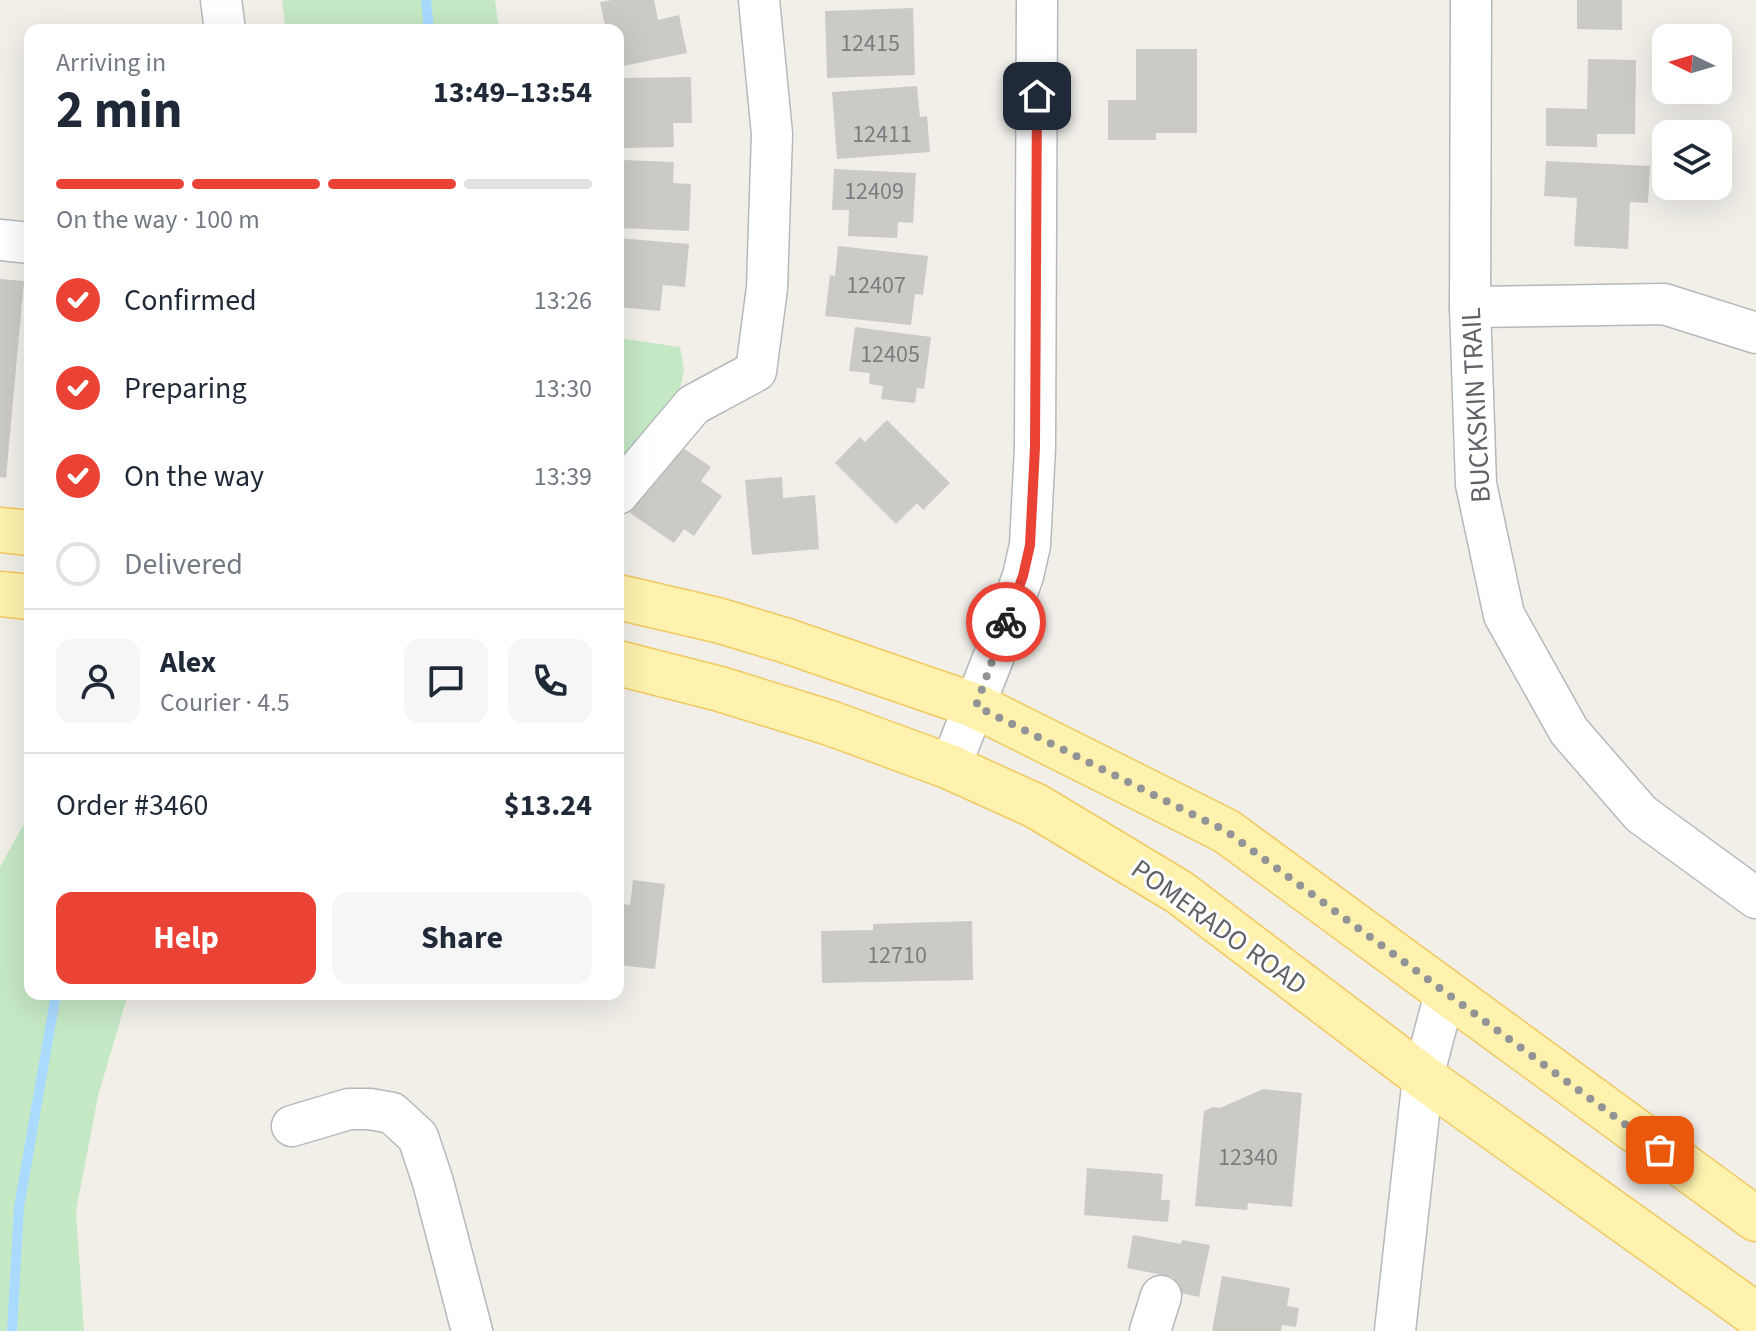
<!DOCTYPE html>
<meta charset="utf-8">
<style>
:root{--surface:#fff;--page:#f6f6f7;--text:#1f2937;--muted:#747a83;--line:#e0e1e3;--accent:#ea4335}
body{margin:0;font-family:"Source Sans 3",sans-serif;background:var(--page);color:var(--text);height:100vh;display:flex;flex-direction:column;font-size:30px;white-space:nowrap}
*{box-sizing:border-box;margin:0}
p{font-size:26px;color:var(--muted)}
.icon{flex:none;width:44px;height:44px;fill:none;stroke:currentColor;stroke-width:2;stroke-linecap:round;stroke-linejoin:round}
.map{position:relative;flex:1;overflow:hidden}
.panel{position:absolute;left:24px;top:24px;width:600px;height:976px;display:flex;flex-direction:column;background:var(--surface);border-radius:16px;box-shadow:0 8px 32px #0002}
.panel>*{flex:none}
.needle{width:52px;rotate:275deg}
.tools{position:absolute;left:1652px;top:24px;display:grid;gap:16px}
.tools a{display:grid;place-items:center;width:80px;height:80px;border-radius:16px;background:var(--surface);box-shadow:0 8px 32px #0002;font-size:40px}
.pin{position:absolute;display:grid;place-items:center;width:68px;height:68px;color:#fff;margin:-34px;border-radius:16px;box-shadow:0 4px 12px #0006}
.courier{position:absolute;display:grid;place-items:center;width:80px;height:80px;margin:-40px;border:6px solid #ea4335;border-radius:50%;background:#fff;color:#222;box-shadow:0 2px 10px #0007}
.headline em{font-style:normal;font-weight:700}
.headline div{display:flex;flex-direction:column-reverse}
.headline{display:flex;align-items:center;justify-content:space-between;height:136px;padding:0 32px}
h1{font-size:52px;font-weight:700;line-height:60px}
.bar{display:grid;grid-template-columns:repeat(4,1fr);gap:12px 8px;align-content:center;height:96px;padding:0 32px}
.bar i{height:10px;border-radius:6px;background:var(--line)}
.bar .selected{background:var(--accent)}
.bar p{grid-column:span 4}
.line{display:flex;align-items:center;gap:20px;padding:0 32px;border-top:2px solid var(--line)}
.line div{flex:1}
.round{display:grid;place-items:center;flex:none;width:84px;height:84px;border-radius:16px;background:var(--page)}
ol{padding:0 32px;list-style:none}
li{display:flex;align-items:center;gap:24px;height:88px}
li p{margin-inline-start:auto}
li .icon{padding:8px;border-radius:50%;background:var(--accent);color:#fff;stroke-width:4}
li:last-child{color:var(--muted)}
li i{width:44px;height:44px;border:4px solid var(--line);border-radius:50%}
.primary-button{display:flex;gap:16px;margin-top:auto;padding:16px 32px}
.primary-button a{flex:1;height:92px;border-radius:16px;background:var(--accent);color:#fff;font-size:32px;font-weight:700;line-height:92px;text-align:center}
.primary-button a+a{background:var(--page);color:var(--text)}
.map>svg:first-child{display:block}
.green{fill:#c5e8c5}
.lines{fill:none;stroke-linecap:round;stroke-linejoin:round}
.stream{stroke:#aadaff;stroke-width:10}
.building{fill:#cccac5}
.minor-casing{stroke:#b5b8bc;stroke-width:43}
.major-casing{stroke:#f2c960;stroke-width:47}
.minor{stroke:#fff;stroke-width:40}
.major{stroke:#fff2af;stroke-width:44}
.done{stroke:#929495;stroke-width:8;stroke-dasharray:0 14.4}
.route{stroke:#ea4335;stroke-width:10}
.labels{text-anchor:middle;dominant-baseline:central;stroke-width:6;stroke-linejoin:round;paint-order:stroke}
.number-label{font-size:24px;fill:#7a7d7f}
.street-label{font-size:28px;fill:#5f6368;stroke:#fff}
</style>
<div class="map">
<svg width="1756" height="1331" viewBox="0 0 1756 1331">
<rect width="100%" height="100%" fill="#f1efe8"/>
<g class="green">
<polygon points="282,0 495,0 499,30 286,30"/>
<polygon points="618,338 680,347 684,370 679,394 618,465"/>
<polygon points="30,813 30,994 128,994 98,1096 76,1211 84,1331 0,1331 0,867"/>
</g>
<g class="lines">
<g class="stream">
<polyline points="426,0 429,30"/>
<polyline points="12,1331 19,1207 56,994"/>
</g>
</g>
<g class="building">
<polygon points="612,0 654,0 658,20 679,15 687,53 618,67 618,30 606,30 600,2"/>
<polygon points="1577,0 1622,0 1622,30 1577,29"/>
<polygon points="913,8 915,75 827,78 825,11"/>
<polygon points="1136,49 1197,49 1197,133 1156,133 1156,140 1108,140 1108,100 1136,100"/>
<polygon points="1588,59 1636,60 1635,134 1597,134 1597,147 1546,146 1546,108 1587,109"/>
<polygon points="691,77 692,123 673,123 674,147 623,148 623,135 618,135 618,78"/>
<polygon points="917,86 920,117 927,116 930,152 837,159 832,92"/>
<polygon points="623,160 674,162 673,183 691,184 689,231 618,228 618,169 623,169"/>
<polygon points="1546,161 1650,166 1648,203 1630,202 1628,249 1574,246 1577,198 1544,196"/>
<polygon points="834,169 916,173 913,223 898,222 897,238 848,236 849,210 832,210"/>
<polygon points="618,238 689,244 685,287 663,285 660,311 618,307"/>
<polygon points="838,246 928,256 923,295 915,294 911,325 825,316 830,275 835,276"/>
<polygon points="0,279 24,281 6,478 0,477"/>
<polygon points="855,327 931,337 924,389 917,388 915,403 881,399 883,386 869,384 870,373 849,371"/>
<polygon points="887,420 950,483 923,510 917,503 896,524 835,463 860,437 865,442"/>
<polygon points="677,444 711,467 701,481 722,496 694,536 684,529 674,543 630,513"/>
<polygon points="782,477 783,498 815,495 819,549 752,555 745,480"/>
<polygon points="633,880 665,884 655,969 618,965 618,903 630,905"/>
<polygon points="972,921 973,980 822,983 821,931 873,930 873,924"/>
<polygon points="1263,1089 1302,1093 1292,1207 1248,1203 1247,1210 1195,1206 1204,1111 1213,1107 1220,1108"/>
<polygon points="1087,1168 1163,1174 1161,1200 1170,1200 1168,1222 1084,1215"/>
<polygon points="1133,1235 1181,1244 1182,1240 1210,1245 1199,1297 1171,1291 1173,1277 1127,1268"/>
<polygon points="1222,1276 1290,1288 1287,1306 1299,1308 1296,1327 1282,1325 1281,1331 1212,1331"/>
</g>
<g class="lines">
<g class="minor-casing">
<g id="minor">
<polyline points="221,0 225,30"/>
<polyline points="1471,0 1470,307 1476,484 1504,615 1569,731 1641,814 1756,898"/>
<polyline points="0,240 30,243"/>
<polyline points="1470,307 1664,304 1756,333"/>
<polyline points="618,494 693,405 756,371 767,288 772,134 759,0"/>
<polyline points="950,767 994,656 1023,576 1030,545 1035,447 1037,0"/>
<polyline points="292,1126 349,1109 370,1109 392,1113 418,1137 433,1182 472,1331"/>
<polyline points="1150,1331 1161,1296"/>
<polyline points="1395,1331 1423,1077 1445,993"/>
</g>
</g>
<g class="major-casing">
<g id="major">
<polyline points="0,530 30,533"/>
<polyline points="0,594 30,597"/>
<polyline points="618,597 717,620 784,640 976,706 1226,831 1756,1219"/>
<polyline points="618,663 720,689 830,723 950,767 1036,806 1179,892 1423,1077 1756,1315"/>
</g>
</g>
<use href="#minor" class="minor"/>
<use href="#major" class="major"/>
</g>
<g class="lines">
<polyline class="done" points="1006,622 976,706 1226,831 1660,1150"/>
<polyline class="route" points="1006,622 1023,576 1030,545 1035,447 1037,96"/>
</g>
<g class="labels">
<g class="number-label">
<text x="870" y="43">12415</text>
<text x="882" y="134">12411</text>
<text x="874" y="191">12409</text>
<text x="876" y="285">12407</text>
<text x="890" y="354">12405</text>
<text x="897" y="955">12710</text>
<text x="1248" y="1157">12340</text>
</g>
<g class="street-label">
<text transform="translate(1476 405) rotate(-93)">BUCKSKIN TRAIL</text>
<text transform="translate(1219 927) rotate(36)">POMERADO ROAD</text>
</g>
</g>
</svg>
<div class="tools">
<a><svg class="needle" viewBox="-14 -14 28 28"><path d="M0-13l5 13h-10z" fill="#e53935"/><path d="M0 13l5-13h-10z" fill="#747a83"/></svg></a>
<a><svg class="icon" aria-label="layers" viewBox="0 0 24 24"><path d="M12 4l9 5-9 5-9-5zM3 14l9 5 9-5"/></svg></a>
</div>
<div class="pin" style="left:1660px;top:1150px;background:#ea580c"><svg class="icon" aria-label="bag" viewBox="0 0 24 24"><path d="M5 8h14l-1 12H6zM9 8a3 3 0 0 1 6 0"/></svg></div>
<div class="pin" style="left:1037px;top:96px;background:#1f2937"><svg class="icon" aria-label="home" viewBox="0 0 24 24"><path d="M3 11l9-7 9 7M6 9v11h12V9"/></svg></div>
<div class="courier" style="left:1006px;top:622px"><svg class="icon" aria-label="bike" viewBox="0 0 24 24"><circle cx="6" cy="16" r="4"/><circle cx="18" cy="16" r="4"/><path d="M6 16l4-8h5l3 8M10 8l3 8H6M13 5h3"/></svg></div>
<section class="panel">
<div class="headline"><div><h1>2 min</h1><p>Arriving in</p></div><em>13:49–13:54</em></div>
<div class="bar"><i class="selected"></i><i class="selected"></i><i class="selected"></i><i></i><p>On the way · 100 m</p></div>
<ol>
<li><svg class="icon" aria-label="check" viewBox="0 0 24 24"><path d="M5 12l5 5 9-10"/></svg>Confirmed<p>13:26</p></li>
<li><svg class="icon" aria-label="check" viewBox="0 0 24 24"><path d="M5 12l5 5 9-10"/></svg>Preparing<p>13:30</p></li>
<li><svg class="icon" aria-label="check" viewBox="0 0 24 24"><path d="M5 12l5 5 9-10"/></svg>On the way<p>13:39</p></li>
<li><i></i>Delivered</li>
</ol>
<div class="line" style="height:144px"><a class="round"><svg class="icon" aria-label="person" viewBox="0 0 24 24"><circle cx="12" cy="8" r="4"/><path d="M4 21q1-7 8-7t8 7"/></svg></a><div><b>Alex</b><p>Courier · 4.5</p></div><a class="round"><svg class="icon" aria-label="chat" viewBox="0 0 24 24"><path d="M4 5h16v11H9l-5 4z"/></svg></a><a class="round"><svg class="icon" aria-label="phone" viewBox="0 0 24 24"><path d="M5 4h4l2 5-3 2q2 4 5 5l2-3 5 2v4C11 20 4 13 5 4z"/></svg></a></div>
<div class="line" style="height:104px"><div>Order #3460</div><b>$13.24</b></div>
<div class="primary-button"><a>Help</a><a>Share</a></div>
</section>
</div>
